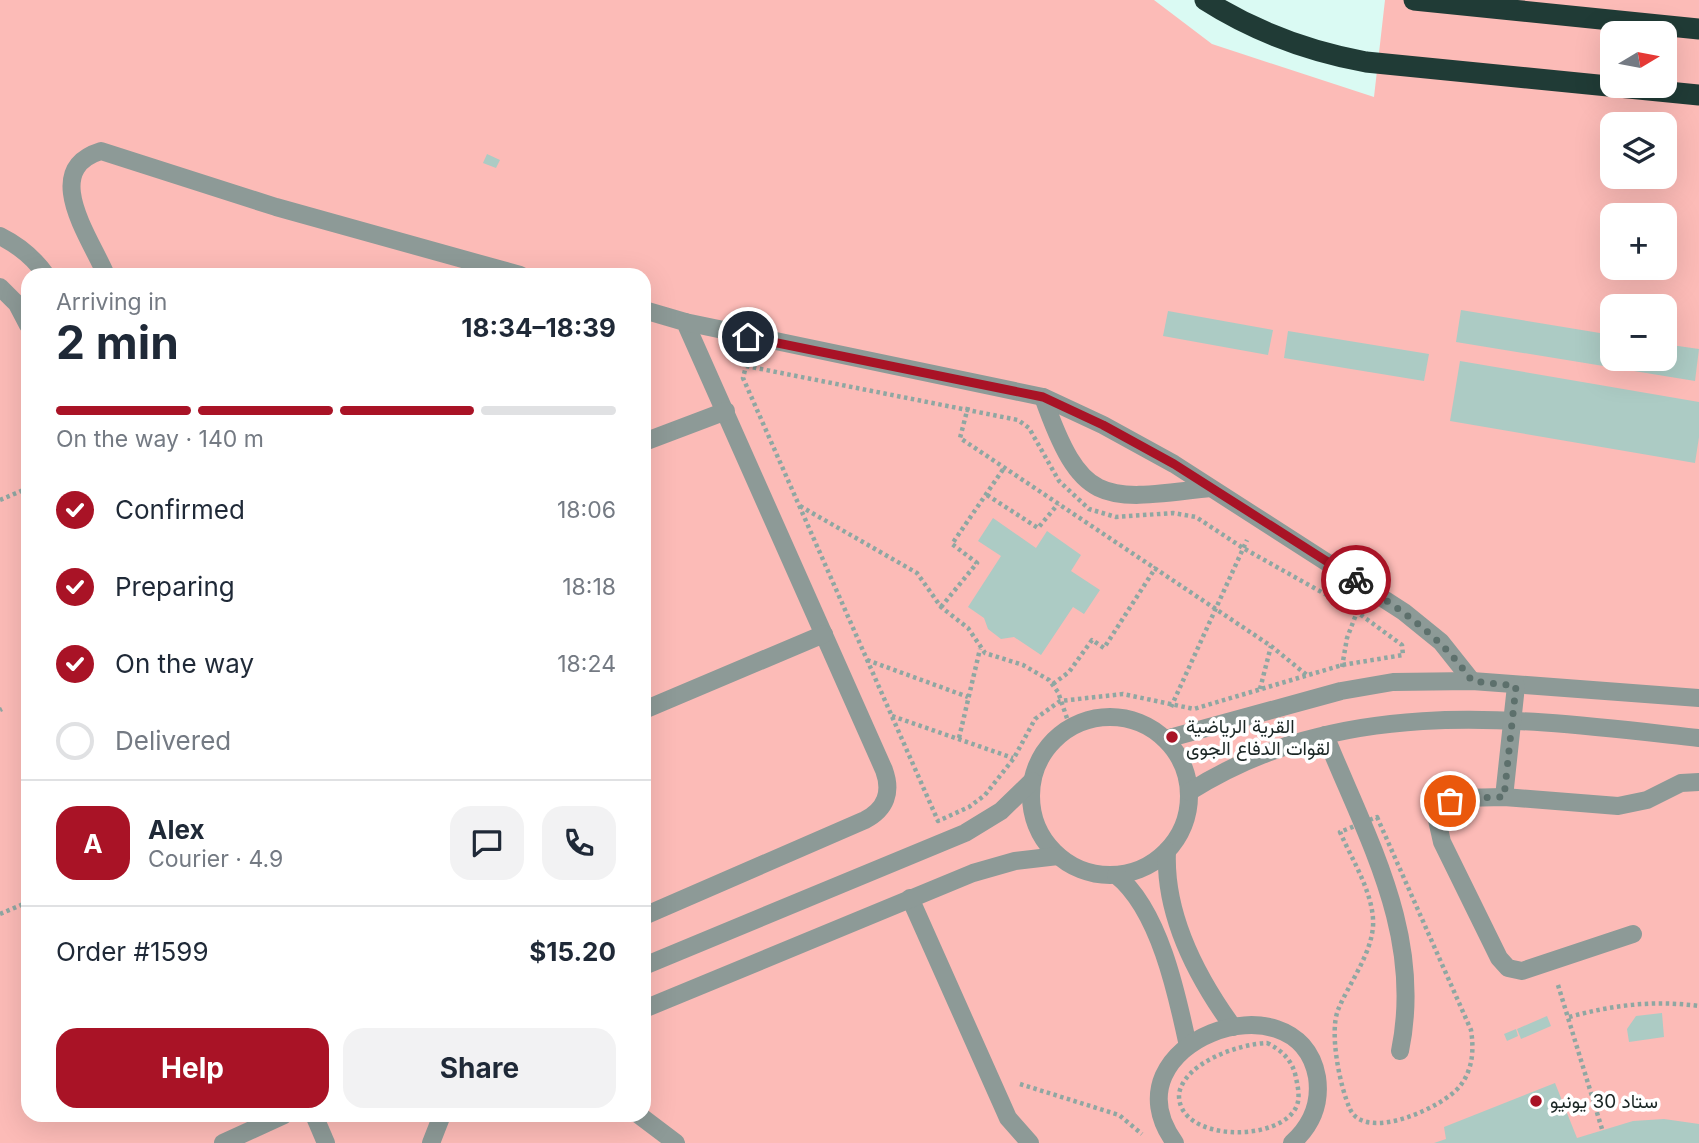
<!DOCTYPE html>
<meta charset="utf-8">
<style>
:root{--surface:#fff;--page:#f2f2f3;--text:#1f2937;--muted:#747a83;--line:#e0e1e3;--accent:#a91326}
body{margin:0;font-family:Inter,Vazirmatn,sans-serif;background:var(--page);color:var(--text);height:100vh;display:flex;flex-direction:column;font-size:26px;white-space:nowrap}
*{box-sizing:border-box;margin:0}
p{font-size:23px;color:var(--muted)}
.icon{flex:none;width:38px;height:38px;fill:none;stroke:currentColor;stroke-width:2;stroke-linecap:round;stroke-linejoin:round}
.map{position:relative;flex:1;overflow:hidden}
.side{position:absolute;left:21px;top:268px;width:630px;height:854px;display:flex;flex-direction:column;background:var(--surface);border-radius:21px;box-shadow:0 7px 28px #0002}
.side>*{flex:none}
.needle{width:46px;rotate:80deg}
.controls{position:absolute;left:1600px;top:21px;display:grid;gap:14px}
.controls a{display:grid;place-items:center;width:77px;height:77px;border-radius:14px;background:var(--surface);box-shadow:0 7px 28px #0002;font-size:35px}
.pin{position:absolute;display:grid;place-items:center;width:60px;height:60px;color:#fff;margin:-30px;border:4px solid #fff;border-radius:50%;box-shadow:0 2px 7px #0007}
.courier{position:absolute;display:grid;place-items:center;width:70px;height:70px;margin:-35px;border:5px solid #a91326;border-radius:50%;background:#fff;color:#222;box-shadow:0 2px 9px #0007}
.headline em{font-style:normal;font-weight:700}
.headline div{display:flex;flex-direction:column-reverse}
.headline{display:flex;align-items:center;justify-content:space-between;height:119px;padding:0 35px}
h1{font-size:46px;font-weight:700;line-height:52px}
.bar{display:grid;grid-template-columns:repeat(4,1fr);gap:10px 7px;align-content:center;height:84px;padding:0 35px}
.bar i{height:9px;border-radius:5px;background:var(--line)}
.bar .selected{background:var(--accent)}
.bar p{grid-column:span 4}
.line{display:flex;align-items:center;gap:18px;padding:0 35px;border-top:2px solid var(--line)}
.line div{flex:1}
.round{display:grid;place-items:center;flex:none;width:74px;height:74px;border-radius:21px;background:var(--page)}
ol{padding:0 35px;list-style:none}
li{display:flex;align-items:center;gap:21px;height:77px}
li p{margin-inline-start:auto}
li .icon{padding:7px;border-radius:50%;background:var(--accent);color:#fff;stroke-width:4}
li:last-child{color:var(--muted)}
li i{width:38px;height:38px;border:4px solid var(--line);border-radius:50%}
.cta{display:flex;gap:14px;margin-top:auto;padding:14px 35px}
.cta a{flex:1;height:80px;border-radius:21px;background:var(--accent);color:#fff;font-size:28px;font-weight:700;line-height:80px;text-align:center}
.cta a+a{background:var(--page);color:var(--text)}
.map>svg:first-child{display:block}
.green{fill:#fcbbb7;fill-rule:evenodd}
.building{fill:#accbc4}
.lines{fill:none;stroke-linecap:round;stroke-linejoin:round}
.path{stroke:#8fa7a2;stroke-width:4.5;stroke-dasharray:3.5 3.5;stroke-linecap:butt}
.lane{stroke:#8d9a97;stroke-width:18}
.highway{stroke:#203b36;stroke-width:21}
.done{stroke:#5d706c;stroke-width:7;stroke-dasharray:0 12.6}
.route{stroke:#a91326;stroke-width:9}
.poi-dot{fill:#a91326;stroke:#fff;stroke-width:2.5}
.labels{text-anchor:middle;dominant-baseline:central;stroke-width:7;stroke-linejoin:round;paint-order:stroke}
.poi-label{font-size:19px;fill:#1a2624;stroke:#fff;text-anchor:start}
</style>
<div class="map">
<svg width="1699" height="1143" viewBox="0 0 1699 1143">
<rect width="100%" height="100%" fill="#dafaf3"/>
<path class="green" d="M0,0H1154L1212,44L1374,97L1385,0H1699V1143H0ZM1612,33H1664V86H1612ZM1612,124H1664V177H1612ZM1612,215H1664V268H1612ZM28,275H644V1115H28ZM1612,306H1664V359H1612Z"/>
<g class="building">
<polygon points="487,154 500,160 496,168 483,163"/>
<polygon points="1461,310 1612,335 1612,359 1664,359 1664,344 1699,349 1695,381 1456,342"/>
<polygon points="1168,311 1273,330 1268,355 1163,336"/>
<polygon points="1288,331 1429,354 1424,381 1284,358"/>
<polygon points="1460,361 1699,402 1699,437 1695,463 1450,421"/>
<polygon points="993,518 1036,548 1047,531 1081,555 1071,571 1100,590 1084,614 1073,607 1041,655 1014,637 1001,639 988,629 984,618 968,607 1001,556 978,541"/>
<polygon points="1662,1013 1664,1037 1629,1042 1627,1029 1636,1016"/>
<polygon points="1547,1016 1551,1026 1521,1039 1517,1029"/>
<polygon points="1516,1029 1518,1036 1507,1041 1504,1034"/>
<polygon points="1555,1083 1577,1138 1633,1121 1664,1119 1699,1124 1699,1143 1434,1143 1446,1139 1444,1127"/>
</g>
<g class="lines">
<g class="path">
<polygon points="746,366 1018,420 1029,428 1059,481 1089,509 1116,517 1173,513 1196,517 1243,548 1357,612 1402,645 1403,655 1342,665 1194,709 1123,694 1060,701 1035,719 1014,758 985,795 969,807 938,821 743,378"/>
<polyline points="968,407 960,438 1271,646 1308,676"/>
<polyline points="987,495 1038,528 1058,504"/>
<polyline points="0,500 28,488"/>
<polyline points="800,506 917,573 941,607 968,628 985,653 1023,665 1049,680 1058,692 1070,727"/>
<polyline points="941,607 977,563 952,544 1004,468"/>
<polyline points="867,660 968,697"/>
<polyline points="1342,667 1347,638 1357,612"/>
<polyline points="1053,684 1069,672 1092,640 1104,648 1156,567"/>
<polyline points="1260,689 1271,646"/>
<polyline points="27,698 28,698"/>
<polyline points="1171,707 1247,540"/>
<polyline points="0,710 2,709"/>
<polyline points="892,716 1013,758"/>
<polyline points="959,738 980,649"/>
<path d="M1377,817L1471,1030C1474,1050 1473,1069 1460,1086C1444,1107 1365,1143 1350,1109C1340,1087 1329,1033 1338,1010C1349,983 1370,957 1373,927C1375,895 1352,860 1340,832Z"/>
<polyline points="0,914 28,902"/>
<polyline points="1558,985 1602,1129"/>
<path d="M1569,1017C1613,1005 1653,1000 1699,1006"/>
<path d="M1267,1043C1282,1050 1293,1061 1296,1078C1298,1087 1300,1097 1297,1105C1283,1143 1177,1143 1179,1094C1184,1063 1238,1044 1267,1043Z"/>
<polyline points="1020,1084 1119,1115 1142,1134"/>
</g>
<g class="lane">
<path d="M0,236C18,245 34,258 46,275"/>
<path d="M106,275C90,237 40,170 101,151L276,207L520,275"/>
<polyline points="0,287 17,304 28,325"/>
<path d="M644,310L685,322L884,770C892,792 886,809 865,820L644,916"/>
<polyline points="685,322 1043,397 1103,425 1174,464 1404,612 1441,642 1472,681"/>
<path d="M1043,397C1082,507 1102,501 1210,488"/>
<polyline points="644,442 726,411"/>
<polyline points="644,710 824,634"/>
<circle cx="1110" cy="796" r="79"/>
<path d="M1325,735C1367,839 1424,935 1400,1051"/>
<polyline points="1166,739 1341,691 1393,682 1472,681 1699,698"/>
<path d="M1189,792C1347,692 1524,719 1699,738"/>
<polyline points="1504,797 1516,686"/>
<path d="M1167,851C1164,915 1196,976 1233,1027"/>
<path d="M1116,875C1159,909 1177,994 1188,1046"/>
<polyline points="910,898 1000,1100 1008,1118 1030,1143"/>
<polyline points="1633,934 1522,971 1508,968 1499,958 1442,842 1437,820 1450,801 1461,798 1504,797 1618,806 1647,800 1681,783 1699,782"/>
<polyline points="644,966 965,833 1001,811 1032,781"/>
<polyline points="644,1009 973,873 1015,861 1058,856"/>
<polyline points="314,1115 326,1143"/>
<polyline points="639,1115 676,1143"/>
<polyline points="223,1143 284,1115"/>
<polyline points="431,1143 442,1115"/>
<path d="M1175,1143C1102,1043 1298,972 1317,1077C1321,1104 1312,1125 1292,1143"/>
</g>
<g class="highway">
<path d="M1205,0C1255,32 1307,51 1366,62L1699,95"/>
<polyline points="1414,0 1699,29"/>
</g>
</g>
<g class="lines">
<path class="done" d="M1356,580C1401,610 1441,636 1472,681L1516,686L1504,797L1461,798L1450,801"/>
<polyline class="route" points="748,337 1043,397 1103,425 1174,464 1356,580"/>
</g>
<g class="poi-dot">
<circle cx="1172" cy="737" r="7"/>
<circle cx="1536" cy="1101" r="7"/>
</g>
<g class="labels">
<g class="poi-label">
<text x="1186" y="726">القرية الرياضية<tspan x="1186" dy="22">لقوات الدفاع الجوى</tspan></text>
<text x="1550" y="1101">ستاد 30 يونيو</text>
</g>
</g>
</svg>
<div class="controls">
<a><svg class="needle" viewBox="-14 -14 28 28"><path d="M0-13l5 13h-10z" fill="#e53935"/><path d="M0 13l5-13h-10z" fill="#747a83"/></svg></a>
<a><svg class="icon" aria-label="layers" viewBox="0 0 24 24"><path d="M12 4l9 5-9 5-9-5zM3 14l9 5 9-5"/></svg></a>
<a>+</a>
<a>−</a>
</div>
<div class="pin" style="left:1450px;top:801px;background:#ea580c"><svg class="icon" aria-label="bag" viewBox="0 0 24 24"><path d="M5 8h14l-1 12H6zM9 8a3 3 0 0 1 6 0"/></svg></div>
<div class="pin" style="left:748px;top:337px;background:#1f2937"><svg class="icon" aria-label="home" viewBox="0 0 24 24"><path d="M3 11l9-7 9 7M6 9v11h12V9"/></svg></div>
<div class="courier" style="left:1356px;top:580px"><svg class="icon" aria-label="bike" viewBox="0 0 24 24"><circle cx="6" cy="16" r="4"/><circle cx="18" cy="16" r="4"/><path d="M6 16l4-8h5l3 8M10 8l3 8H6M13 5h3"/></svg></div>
<section class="side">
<div class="headline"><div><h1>2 min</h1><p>Arriving in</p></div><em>18:34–18:39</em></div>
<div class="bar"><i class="selected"></i><i class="selected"></i><i class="selected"></i><i></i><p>On the way · 140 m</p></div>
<ol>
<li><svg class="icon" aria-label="check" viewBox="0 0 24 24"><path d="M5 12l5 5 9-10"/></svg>Confirmed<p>18:06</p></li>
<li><svg class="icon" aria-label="check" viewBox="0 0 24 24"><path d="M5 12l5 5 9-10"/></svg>Preparing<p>18:18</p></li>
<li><svg class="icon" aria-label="check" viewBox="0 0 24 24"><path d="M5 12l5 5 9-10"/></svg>On the way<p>18:24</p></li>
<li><i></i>Delivered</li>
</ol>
<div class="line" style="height:126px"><b class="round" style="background:var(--accent);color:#fff">A</b><div><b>Alex</b><p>Courier · 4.9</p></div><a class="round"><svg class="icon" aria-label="chat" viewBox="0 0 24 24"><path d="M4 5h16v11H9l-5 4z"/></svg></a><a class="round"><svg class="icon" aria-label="phone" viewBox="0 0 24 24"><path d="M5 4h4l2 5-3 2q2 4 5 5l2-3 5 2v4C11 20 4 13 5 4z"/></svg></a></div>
<div class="line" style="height:91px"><div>Order #1599</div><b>$15.20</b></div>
<div class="cta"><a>Help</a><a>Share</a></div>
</section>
</div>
